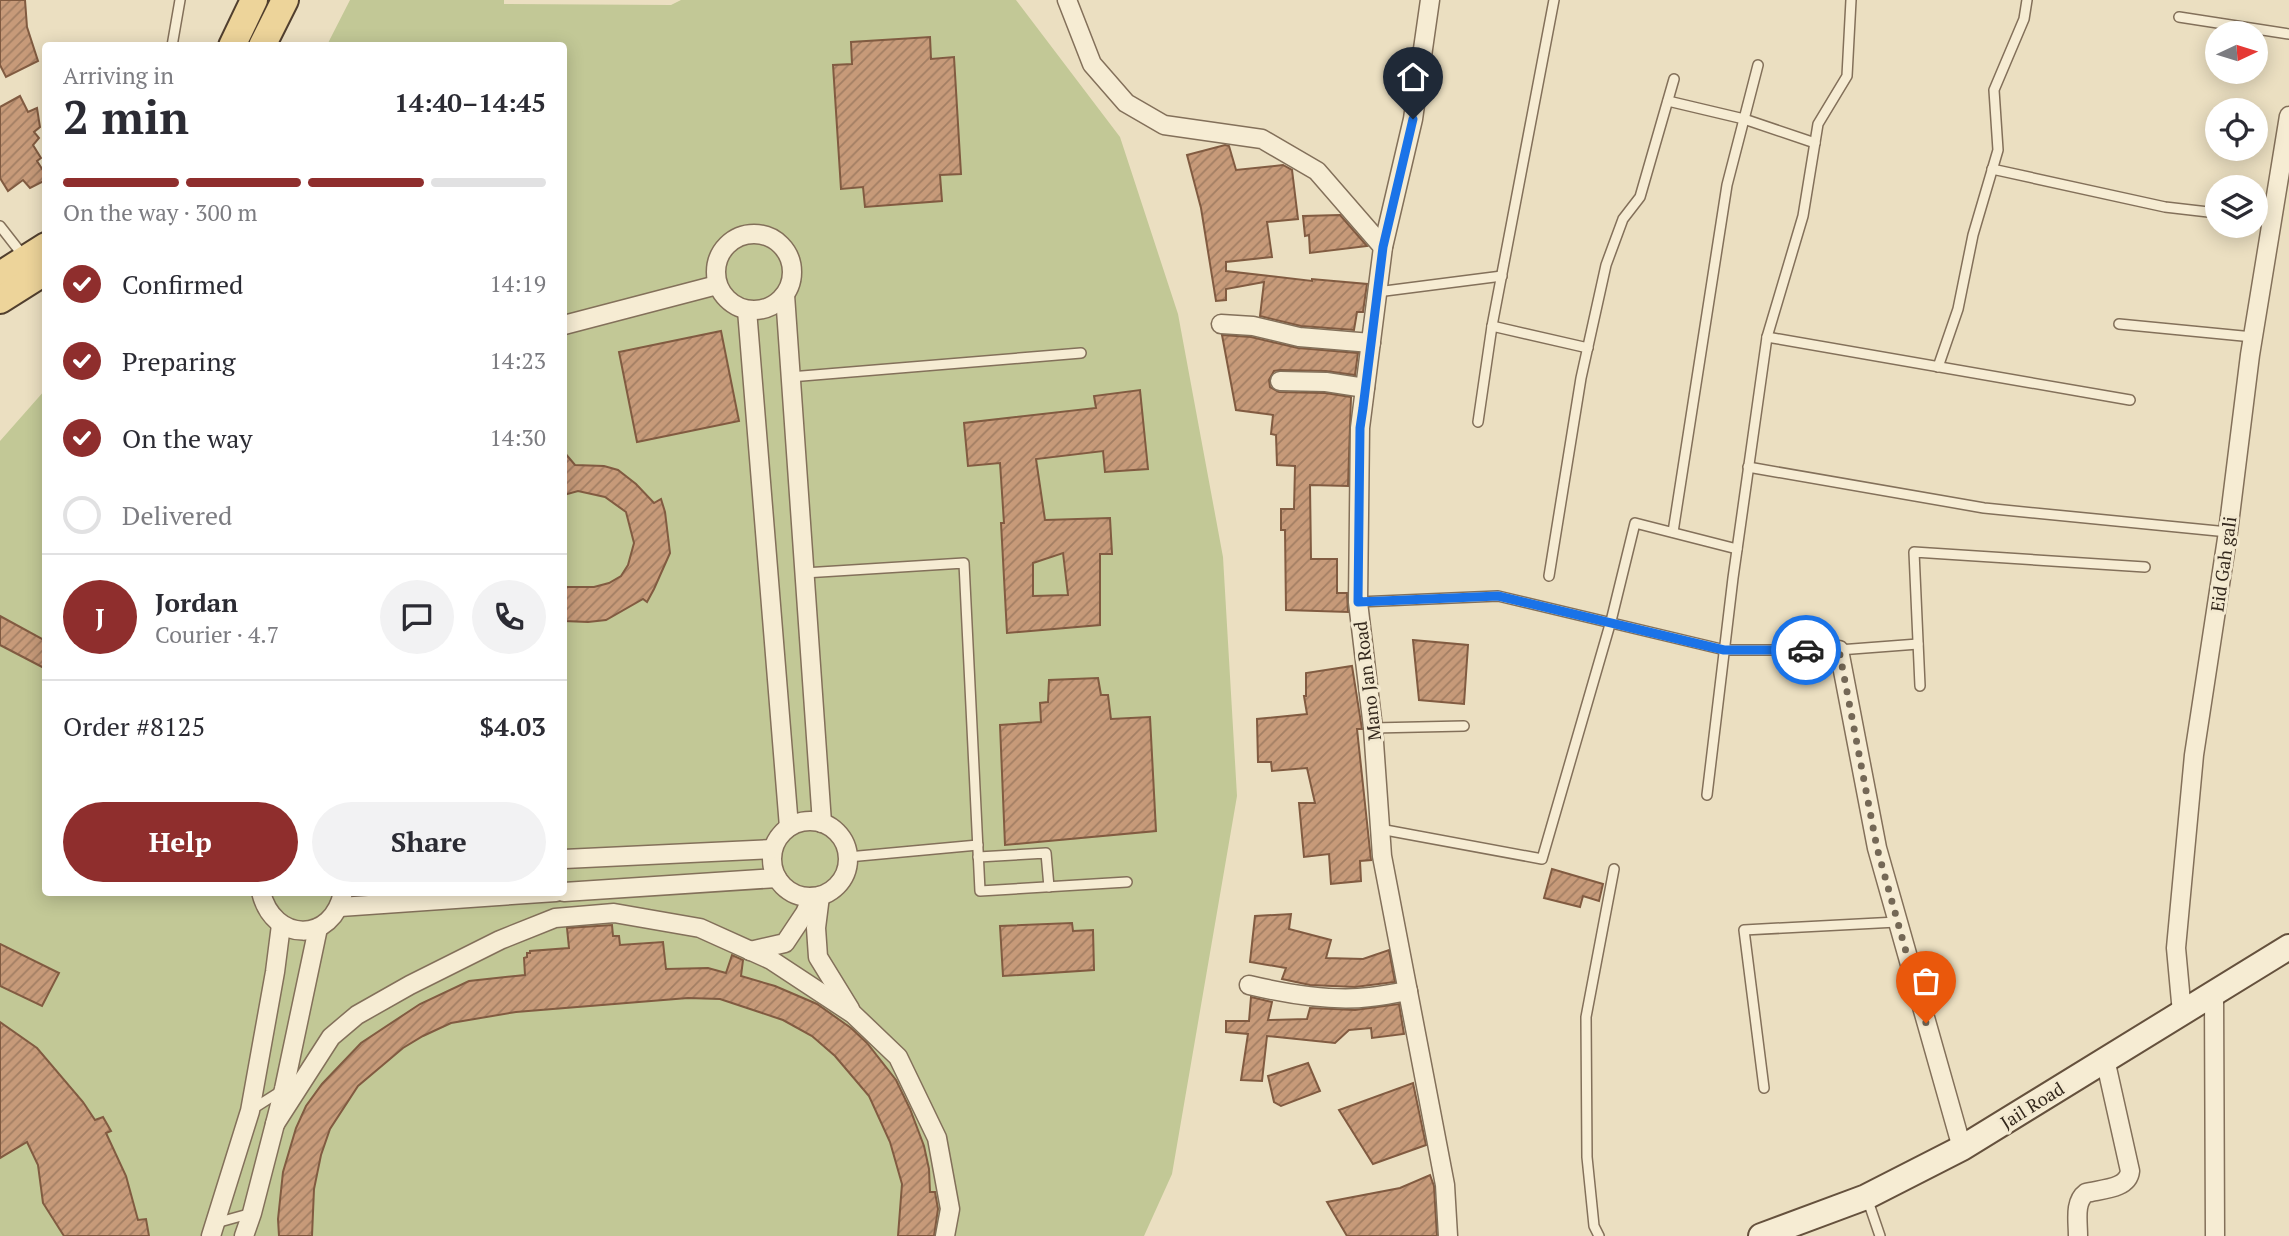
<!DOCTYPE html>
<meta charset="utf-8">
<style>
:root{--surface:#fff;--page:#f2f2f3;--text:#2b2b33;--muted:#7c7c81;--line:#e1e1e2;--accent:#8f2e2d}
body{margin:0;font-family:"PT Serif",serif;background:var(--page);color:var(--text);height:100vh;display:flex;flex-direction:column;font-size:26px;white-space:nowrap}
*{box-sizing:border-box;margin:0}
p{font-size:23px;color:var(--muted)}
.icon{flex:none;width:38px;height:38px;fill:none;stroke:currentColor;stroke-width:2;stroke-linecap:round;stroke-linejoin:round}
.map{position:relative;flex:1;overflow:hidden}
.details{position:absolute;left:42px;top:42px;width:525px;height:854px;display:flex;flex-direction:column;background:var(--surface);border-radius:7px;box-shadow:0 4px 18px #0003}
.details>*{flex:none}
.needle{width:46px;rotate:86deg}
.controls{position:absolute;left:2205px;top:21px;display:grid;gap:14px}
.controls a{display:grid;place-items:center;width:63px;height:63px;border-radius:50%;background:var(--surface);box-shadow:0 4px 18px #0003;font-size:35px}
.pin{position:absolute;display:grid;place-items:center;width:60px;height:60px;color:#fff;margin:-72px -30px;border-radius:50% 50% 50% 0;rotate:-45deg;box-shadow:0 0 7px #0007}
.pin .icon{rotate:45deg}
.courier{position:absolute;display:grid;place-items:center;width:70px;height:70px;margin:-35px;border:5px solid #1a73e8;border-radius:50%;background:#fff;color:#222;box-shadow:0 2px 9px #0007}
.overview em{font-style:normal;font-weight:600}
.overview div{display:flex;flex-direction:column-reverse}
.overview{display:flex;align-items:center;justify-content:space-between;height:119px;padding:0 21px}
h1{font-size:46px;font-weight:600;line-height:52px}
.bar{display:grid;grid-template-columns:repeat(4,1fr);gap:10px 7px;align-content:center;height:84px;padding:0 21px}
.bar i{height:9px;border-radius:5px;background:var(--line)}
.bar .selected{background:var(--accent)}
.bar p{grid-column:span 4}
.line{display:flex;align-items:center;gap:18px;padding:0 21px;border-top:2px solid var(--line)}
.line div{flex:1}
.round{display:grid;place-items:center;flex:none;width:74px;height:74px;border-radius:37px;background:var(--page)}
ol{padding:0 21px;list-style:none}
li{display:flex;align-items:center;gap:21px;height:77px}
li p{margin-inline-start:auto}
li .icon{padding:7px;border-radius:50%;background:var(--accent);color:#fff;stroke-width:4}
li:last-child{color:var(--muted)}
li i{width:38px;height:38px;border:4px solid var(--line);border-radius:50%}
.action{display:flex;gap:14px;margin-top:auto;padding:14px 21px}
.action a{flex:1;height:80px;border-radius:42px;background:var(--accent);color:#fff;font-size:28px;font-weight:600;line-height:80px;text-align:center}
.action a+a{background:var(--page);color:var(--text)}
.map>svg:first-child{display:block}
.park{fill:#c2c896}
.building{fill:url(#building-hatch);stroke:#815b41;stroke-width:2;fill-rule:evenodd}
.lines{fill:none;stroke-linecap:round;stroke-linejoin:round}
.lane-casing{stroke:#83705a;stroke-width:12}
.street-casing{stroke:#83705a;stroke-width:21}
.secondary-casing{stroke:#65513d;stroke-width:28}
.primary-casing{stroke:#513f2e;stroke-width:30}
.lane{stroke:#f6ecd3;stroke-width:9}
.street{stroke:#f6ecd3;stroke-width:18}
.secondary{stroke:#f6ecd3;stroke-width:24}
.primary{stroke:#edd49a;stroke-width:26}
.done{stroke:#746856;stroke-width:7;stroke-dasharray:0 12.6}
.route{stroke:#1a73e8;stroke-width:9}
.labels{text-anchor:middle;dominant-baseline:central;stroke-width:6;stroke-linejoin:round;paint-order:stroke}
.street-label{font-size:18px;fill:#34281d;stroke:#f3e9d0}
</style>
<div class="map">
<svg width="2289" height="1236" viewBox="0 0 2289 1236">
<defs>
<pattern id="building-hatch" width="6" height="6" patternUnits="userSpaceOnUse" patternTransform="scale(1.75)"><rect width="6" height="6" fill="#c79a79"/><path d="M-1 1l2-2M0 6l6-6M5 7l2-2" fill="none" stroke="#a27e63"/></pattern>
</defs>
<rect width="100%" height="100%" fill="#ebdfc1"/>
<polygon class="park" points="350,0 504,0 504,4 671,5 681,0 1016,0 1120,137 1178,314 1223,557 1237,796 1172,1174 1144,1236 0,1236 0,441 45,390 46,892 564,892 564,46 327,45"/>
<g class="building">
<polygon points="0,0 25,0 27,27 38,61 6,77 0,65"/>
<polygon points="930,37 931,59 954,57 961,174 940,175 942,201 865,207 863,187 841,189 833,65 852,64 851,42"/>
<polygon points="20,96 28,112 37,108 40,127 34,132 39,138 33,145 41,158 37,161 46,175 46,180 30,188 23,180 8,191 0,178 0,107"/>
<polygon points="1225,145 1229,146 1236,170 1283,165 1292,170 1298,219 1267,222 1272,257 1226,262 1226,271 1312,281 1312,279 1367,284 1363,312 1357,312 1354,330 1301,326 1260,316 1264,282 1226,289 1226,300 1216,301 1201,208 1187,155"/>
<polygon points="1340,215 1367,246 1310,253 1309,235 1305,236 1303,216"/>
<polygon points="721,331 739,421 637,442 619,352"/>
<polygon points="1222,335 1251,337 1298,348 1358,353 1355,375 1326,371 1280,370 1274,371 1269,380 1270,387 1279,392 1325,393 1351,397 1348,486 1310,485 1311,559 1337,559 1337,593 1347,593 1348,612 1286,610 1285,530 1281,530 1281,509 1294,509 1295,466 1277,465 1276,435 1271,434 1273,415 1236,410"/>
<path d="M1140,390L1148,469L1105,472L1103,451L1036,459L1045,520L1110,518L1112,554H1100V625L1007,633L1001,523H1004L1000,463L968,466L964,423L1096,408L1094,396ZM1063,553L1068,595L1033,596V563Z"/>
<polygon points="564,452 575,465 604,466 618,470 636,484 654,503 661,499 665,512 670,553 654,589 647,602 643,599 606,620 588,622 564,621 564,587 594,587 609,583 621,576 628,565 634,543 626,512 605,497 578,491 564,495"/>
<polygon points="0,616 46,641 46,669 0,645"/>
<polygon points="1413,640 1468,645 1464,704 1419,700"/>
<polygon points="1352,666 1362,729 1357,729 1371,860 1360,861 1361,881 1331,884 1329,854 1304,857 1299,803 1315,803 1307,768 1272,771 1271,762 1258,762 1257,719 1307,714 1304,696 1306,696 1306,673"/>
<polygon points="1098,678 1101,695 1108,695 1111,719 1150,717 1156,831 1005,845 1000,725 1041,722 1040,703 1048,702 1049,680"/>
<polygon points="1552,869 1603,884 1599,901 1583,896 1580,907 1544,898"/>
<polygon points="1291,914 1289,929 1331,940 1326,958 1363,959 1389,950 1395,982 1355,987 1310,985 1282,979 1286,968 1250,962 1255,916"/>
<polygon points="1072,923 1073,931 1093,930 1094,970 1003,976 1000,926"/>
<polygon points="612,925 613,936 619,936 620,945 663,942 666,969 708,968 726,973 732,955 743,960 741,976 775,986 817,1004 851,1028 867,1043 896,1080 910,1109 924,1146 929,1169 930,1192 935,1192 938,1209 934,1236 898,1236 902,1184 890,1142 869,1096 835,1056 812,1036 783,1020 720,999 688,998 516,1012 451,1023 423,1036 403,1048 358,1086 330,1129 321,1155 314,1189 312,1236 279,1236 278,1219 283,1172 296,1128 306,1106 322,1084 361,1043 420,1004 469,981 525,975 524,958 527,957 527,953 530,953 530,951 569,948 567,928"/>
<polygon points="0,944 59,973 42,1006 0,986"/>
<polygon points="1251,997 1272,1002 1268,1020 1307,1019 1310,1008 1355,1010 1399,1004 1404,1034 1372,1038 1371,1028 1349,1030 1335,1043 1267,1036 1262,1081 1241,1080 1248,1034 1226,1032 1226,1021 1249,1021"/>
<polygon points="0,1022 37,1048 83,1102 95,1120 103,1117 111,1131 106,1133 126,1176 138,1220 146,1219 149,1236 64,1236 43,1203 38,1165 27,1142 0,1158"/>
<polygon points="1308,1063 1320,1091 1281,1106 1274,1102 1268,1076"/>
<polygon points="1413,1083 1426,1145 1373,1164 1339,1110"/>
<polygon points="1430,1175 1434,1186 1437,1236 1347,1236 1327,1202 1400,1188"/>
</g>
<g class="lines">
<g class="lane-casing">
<g id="lane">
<polyline points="2179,17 2289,34"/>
<polyline points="172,46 180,0"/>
<polyline points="1668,101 1744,119 1815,143"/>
<polyline points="1992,169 2165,207 2217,213"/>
<polyline points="2256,217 2272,218"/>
<polyline points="0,226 25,258"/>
<polyline points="1377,292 1502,276"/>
<polyline points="2119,324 2253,337"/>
<polyline points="1492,326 1588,348"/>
<polyline points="1767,337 2130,400"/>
<polyline points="1938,367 1958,309 1973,235 1998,150 1994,90 2024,19 2027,0"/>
<polyline points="790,377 1081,353"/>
<polyline points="1478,422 1492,326 1554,0"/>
<polyline points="1748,467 1984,508 2228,532"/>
<polyline points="1673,532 1727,185 1758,65"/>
<polyline points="804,573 964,563 980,891 1127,882"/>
<polyline points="1549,576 1581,378 1606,265 1623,219 1640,197 1674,79"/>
<polyline points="1358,602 1498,596 1725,650 1839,650 1918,644"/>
<polyline points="1920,686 1914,552 2145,567"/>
<polyline points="1373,728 1464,726"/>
<polyline points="1707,795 1733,578 1767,337 1803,216 1818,124 1847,76 1851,0"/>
<polyline points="1380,829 1542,859 1611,621 1635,523 1737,549"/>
<polyline points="848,857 978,845"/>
<polyline points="978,857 1046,853 1049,887"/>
<polyline points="1764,1088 1744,930 1897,922"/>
<polyline points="251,1110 281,1091"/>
<polyline points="1867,1198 1880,1236"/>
<polyline points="216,1223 252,1213"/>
<polyline points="1599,1236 1594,1226 1587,1157 1586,1017 1614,869"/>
</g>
</g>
<g class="street-casing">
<g id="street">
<polyline points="1067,0 1092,64 1126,103 1164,125 1262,139 1317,171 1383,247"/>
<polyline points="1430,0 1413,119 1383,247 1360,428 1358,602 1373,728 1382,856 1445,1185 1448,1236"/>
<circle cx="754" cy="272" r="38"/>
<polyline points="785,295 822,823"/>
<polyline points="747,310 789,827"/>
<polyline points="1221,324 1253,326 1299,337 1371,343"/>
<polyline points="564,325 717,285"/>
<polyline points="1280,381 1326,382 1365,388"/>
<polyline points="1839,650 1877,848 1962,1148"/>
<circle cx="810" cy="859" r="38"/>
<polyline points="564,859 773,849"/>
<path d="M261,892C273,943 333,944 343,892"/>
<polyline points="564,892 777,878"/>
<polyline points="820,896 816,928 818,957 850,1009"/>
<polyline points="340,907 556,892"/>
<polyline points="750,951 785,943 805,913 812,897"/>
<path d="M1249,985C1287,994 1331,1002 1370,997C1382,996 1395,993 1408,991"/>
<polyline points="2214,994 2215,1236"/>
<polyline points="2182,1013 2176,948 2194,755 2228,532 2250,355 2289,116"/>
<polyline points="275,1124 331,1037 357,1015 410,985 500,940 555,918 614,913 700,928 771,960 853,1014 898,1057 937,1138 950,1209 945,1236"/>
<polyline points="211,1236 250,1111 275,972 281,925"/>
<polyline points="244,1236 252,1213 284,1089 318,928"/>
<path d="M2078,1236C2078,1221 2074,1202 2086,1193C2102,1189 2128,1189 2130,1171L2105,1059"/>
</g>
</g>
<g class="secondary-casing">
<polyline id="secondary" points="1761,1236 1866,1197 1962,1148 2289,947"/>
</g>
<g class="primary-casing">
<g id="primary">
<polyline points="232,46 254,0"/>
<polyline points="262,46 285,0"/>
<polyline points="0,275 46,246"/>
<polyline points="0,300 46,271"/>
</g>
</g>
<use href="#lane" class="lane"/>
<use href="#street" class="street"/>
<use href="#secondary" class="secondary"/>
<use href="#primary" class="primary"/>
</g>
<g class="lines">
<polyline class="done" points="1806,650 1839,650 1877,848 1926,1023"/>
<polyline class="route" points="1413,119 1383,247 1363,408 1360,428 1358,602 1498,596 1724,650 1806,650"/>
</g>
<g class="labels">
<g class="street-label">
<text transform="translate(2223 564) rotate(-82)">Eid Gah gali</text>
<text transform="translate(1367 681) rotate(-97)">Mano Jan Road</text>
<text transform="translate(2032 1105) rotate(-32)">Jail Road</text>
</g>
</g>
</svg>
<div class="controls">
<a><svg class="needle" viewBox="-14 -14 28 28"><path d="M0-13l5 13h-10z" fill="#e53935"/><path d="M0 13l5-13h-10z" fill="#7c7c81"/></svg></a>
<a><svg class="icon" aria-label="locate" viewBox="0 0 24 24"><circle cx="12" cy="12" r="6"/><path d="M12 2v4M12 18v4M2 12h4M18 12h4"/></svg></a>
<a><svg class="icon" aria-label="layers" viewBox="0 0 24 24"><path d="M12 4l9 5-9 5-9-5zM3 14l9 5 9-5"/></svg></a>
</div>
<div class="pin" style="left:1926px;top:1023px;background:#ea580c"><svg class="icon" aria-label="bag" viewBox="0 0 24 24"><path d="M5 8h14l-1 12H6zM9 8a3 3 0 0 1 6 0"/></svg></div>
<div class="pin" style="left:1413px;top:119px;background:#1f2937"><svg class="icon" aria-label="home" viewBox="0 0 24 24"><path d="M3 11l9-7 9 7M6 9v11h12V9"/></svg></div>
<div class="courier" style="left:1806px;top:650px"><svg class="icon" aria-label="car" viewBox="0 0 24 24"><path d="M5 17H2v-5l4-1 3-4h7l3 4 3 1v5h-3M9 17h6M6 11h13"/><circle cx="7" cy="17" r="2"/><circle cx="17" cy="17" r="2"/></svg></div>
<section class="details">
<div class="overview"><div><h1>2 min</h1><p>Arriving in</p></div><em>14:40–14:45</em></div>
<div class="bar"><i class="selected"></i><i class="selected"></i><i class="selected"></i><i></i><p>On the way · 300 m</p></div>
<ol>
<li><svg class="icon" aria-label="check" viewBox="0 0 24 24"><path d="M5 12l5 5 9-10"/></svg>Confirmed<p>14:19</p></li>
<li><svg class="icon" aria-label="check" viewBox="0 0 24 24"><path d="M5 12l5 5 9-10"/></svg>Preparing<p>14:23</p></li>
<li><svg class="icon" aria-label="check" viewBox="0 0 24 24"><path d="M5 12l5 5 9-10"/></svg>On the way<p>14:30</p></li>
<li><i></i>Delivered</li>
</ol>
<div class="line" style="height:126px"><b class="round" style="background:var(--accent);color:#fff">J</b><div><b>Jordan</b><p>Courier · 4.7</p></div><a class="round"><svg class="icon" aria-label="chat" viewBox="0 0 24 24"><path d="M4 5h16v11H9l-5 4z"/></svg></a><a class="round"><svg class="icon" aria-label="phone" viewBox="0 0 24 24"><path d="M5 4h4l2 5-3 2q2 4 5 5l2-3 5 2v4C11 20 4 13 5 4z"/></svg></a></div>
<div class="line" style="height:91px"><div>Order #8125</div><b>$4.03</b></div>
<div class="action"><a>Help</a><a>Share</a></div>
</section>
</div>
